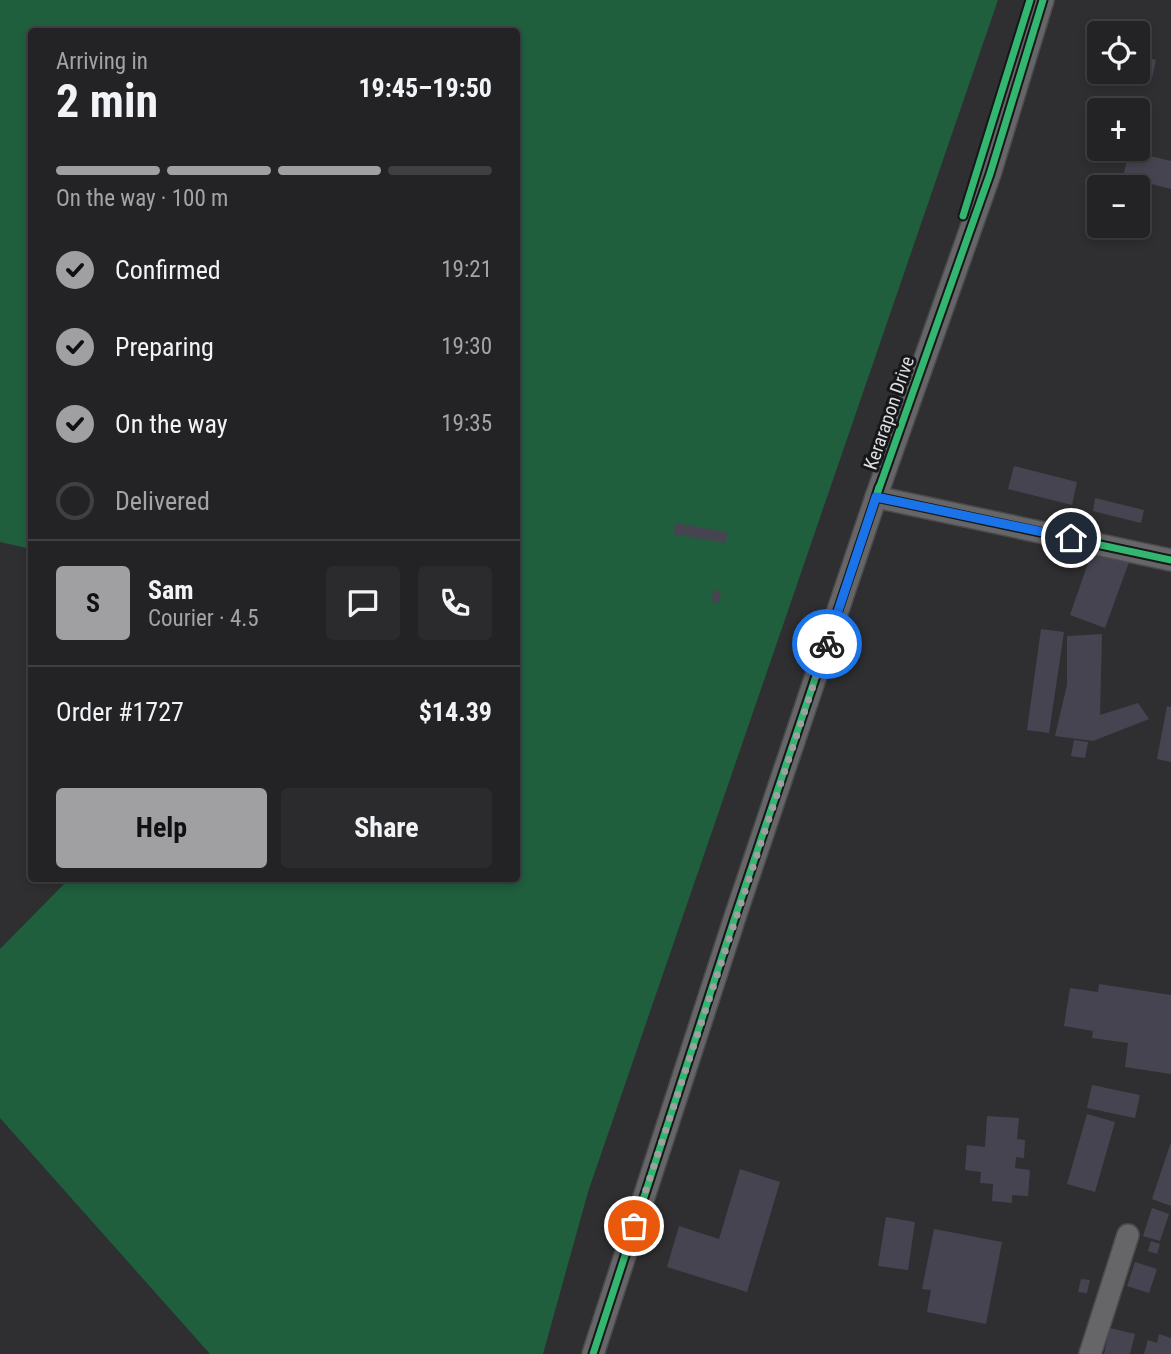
<!DOCTYPE html>
<meta charset="utf-8">
<style>
:root{--surface:#232326;--page:#2b2b2e;--text:#f1f3f6;--muted:#a3a4a7;--line:#404043;--accent:#a0a0a3}
body{margin:0;font-family:"Roboto Condensed",sans-serif;background:var(--page);color:var(--text);height:100vh;display:flex;flex-direction:column;font-size:26px;white-space:nowrap}
*{box-sizing:border-box;margin:0}
p{font-size:23px;color:var(--muted)}
.icon{flex:none;width:38px;height:38px;fill:none;stroke:currentColor;stroke-width:2;stroke-linecap:round;stroke-linejoin:round}
.map{position:relative;flex:1;overflow:hidden}
.details{position:absolute;left:28px;top:28px;width:492px;height:854px;display:flex;flex-direction:column;background:var(--surface);border-radius:7px;box-shadow:0 4px 10px #0003,0 0 0 2px var(--line)}
.details>*{flex:none}
.buttons{position:absolute;left:1087px;top:21px;display:grid;gap:14px}
.buttons a{display:grid;place-items:center;width:63px;height:63px;border-radius:7px;background:var(--surface);box-shadow:0 4px 10px #0003,0 0 0 2px var(--line);font-size:35px}
.pin{position:absolute;display:grid;place-items:center;width:60px;height:60px;color:#fff;margin:-30px;border:4px solid #fff;border-radius:50%;box-shadow:0 2px 7px #0007}
.courier{position:absolute;display:grid;place-items:center;width:70px;height:70px;margin:-35px;border:5px solid #1a73e8;border-radius:50%;background:#fff;color:#222;box-shadow:0 2px 9px #0007}
.head em{font-style:normal;font-weight:700}
.head div{display:flex;flex-direction:column-reverse}
.head{display:flex;align-items:center;justify-content:space-between;height:119px;padding:0 28px}
h1{font-size:46px;font-weight:700;line-height:52px}
.bar{display:grid;grid-template-columns:repeat(4,1fr);gap:10px 7px;align-content:center;height:84px;padding:0 28px}
.bar i{height:9px;border-radius:5px;background:var(--line)}
.bar .active{background:var(--accent)}
.bar p{grid-column:span 4}
.line{display:flex;align-items:center;gap:18px;padding:0 28px;border-top:2px solid var(--line)}
.line div{flex:1}
.round{display:grid;place-items:center;flex:none;width:74px;height:74px;border-radius:7px;background:var(--page)}
ol{padding:0 28px;list-style:none}
li{display:flex;align-items:center;gap:21px;height:77px}
li p{margin-inline-start:auto}
li .icon{padding:7px;border-radius:50%;background:var(--accent);color:#111;stroke-width:4}
li:last-child{color:var(--muted)}
li i{width:38px;height:38px;border:4px solid var(--line);border-radius:50%}
.primary-button{display:flex;gap:14px;margin-top:auto;padding:14px 28px}
.primary-button a{flex:1;height:80px;border-radius:7px;background:var(--accent);color:#111;font-size:28px;font-weight:700;line-height:80px;text-align:center}
.primary-button a+a{background:var(--page);color:var(--text)}
.map>svg:first-child{display:block}
.green{fill:#1f5f3e}
.building{fill:#474451}
.lines{fill:none;stroke-linecap:round;stroke-linejoin:round}
.minor-casing{stroke:#4b4b4d;stroke-width:24}
.minor{stroke:#666668;stroke-width:21}
.cycleway-casing{stroke:#161719;stroke-width:11}
.cycleway{stroke:#33b770;stroke-width:7}
.done{stroke:#a0a0a3;stroke-width:7;stroke-dasharray:0 12.6}
.route{stroke:#1a73e8;stroke-width:9}
.labels{text-anchor:middle;dominant-baseline:central;stroke-width:6;stroke-linejoin:round;paint-order:stroke}
.street-label{font-size:19px;fill:#dddde0;stroke:#161719}
</style>
<div class="map">
<svg width="1171" height="1354" viewBox="0 0 1171 1354">
<rect width="100%" height="100%" fill="#2f2f32"/>
<polygon class="green" points="0,0 998,0 588,1192 543,1354 210,1354 0,1118 0,949 69,879 516,878 516,32 32,32 31,549 0,542"/>
<g class="building">
<polygon points="1138,55 1156,60 1152,78 1128,73 1138,72"/>
<polygon points="1129,151 1171,161 1171,189 1123,177"/>
<polygon points="1014,466 1077,482 1072,505 1008,489"/>
<polygon points="1095,498 1144,510 1141,523 1093,511"/>
<polygon points="675,523 727,532 726,543 674,534"/>
<polygon points="1093,549 1129,562 1105,628 1070,615"/>
<polygon points="713,590 721,591 719,603 712,602"/>
<polygon points="1041,629 1064,632 1049,733 1027,730"/>
<polygon points="1102,634 1100,715 1138,703 1149,719 1093,741 1055,736 1067,685 1067,636"/>
<polygon points="1167,706 1171,707 1171,762 1157,759"/>
<polygon points="1074,740 1088,742 1085,758 1071,756"/>
<polygon points="1099,984 1171,995 1171,1074 1125,1067 1128,1043 1092,1038 1093,1031 1064,1026 1070,988 1098,992"/>
<polygon points="1092,1085 1140,1095 1135,1118 1087,1108"/>
<polygon points="1087,1114 1115,1122 1095,1192 1067,1184"/>
<polygon points="987,1116 1019,1118 1017,1139 1025,1140 1024,1158 1016,1157 1015,1168 1030,1170 1028,1196 1012,1195 1012,1203 992,1201 993,1184 980,1183 981,1172 965,1170 967,1145 985,1147"/>
<polygon points="1171,1142 1171,1206 1152,1199"/>
<polygon points="740,1169 780,1182 747,1292 667,1267 679,1226 719,1239"/>
<polygon points="1152,1208 1169,1214 1160,1241 1143,1236"/>
<polygon points="886,1217 915,1222 908,1270 878,1266"/>
<polygon points="934,1229 1002,1242 986,1324 927,1312 931,1290 922,1289"/>
<polygon points="1151,1241 1160,1244 1157,1254 1148,1251"/>
<polygon points="1135,1262 1157,1269 1149,1293 1127,1286"/>
<polygon points="1081,1279 1090,1280 1087,1293 1078,1292"/>
<polygon points="1110,1328 1135,1334 1130,1354 1104,1354"/>
<polygon points="1159,1334 1171,1338 1171,1354 1144,1354 1148,1340 1157,1343"/>
</g>
<g class="lines">
<g class="minor-casing">
<g id="minor">
<polyline points="876,497 1171,560"/>
<polyline points="593,1354 735,917 876,497 990,174 1043,0"/>
<polyline points="1090,1354 1128,1235"/>
</g>
</g>
<use href="#minor" class="minor"/>
<g class="cycleway-casing">
<g id="cycleway">
<polyline points="963,216 1030,0"/>
<polyline points="879,487 876,497 1171,560"/>
<polyline points="593,1354 735,917 876,497 990,174 1043,0"/>
</g>
</g>
<use href="#cycleway" class="cycleway"/>
</g>
<g class="lines">
<polyline class="done" points="634,1226 827,644"/>
<polyline class="route" points="827,644 876,497 1071,538"/>
</g>
<g class="labels">
<g class="street-label">
<text transform="translate(889 413) rotate(-71)">Kerarapon Drive</text>
</g>
</g>
</svg>
<div class="buttons">
<a><svg class="icon" aria-label="locate" viewBox="0 0 24 24"><circle cx="12" cy="12" r="6"/><path d="M12 2v4M12 18v4M2 12h4M18 12h4"/></svg></a>
<a>+</a>
<a>−</a>
</div>
<div class="pin" style="left:634px;top:1226px;background:#ea580c"><svg class="icon" aria-label="bag" viewBox="0 0 24 24"><path d="M5 8h14l-1 12H6zM9 8a3 3 0 0 1 6 0"/></svg></div>
<div class="pin" style="left:1071px;top:538px;background:#1f2937"><svg class="icon" aria-label="home" viewBox="0 0 24 24"><path d="M3 11l9-7 9 7M6 9v11h12V9"/></svg></div>
<div class="courier" style="left:827px;top:644px"><svg class="icon" aria-label="bike" viewBox="0 0 24 24"><circle cx="6" cy="16" r="4"/><circle cx="18" cy="16" r="4"/><path d="M6 16l4-8h5l3 8M10 8l3 8H6M13 5h3"/></svg></div>
<section class="details">
<div class="head"><div><h1>2 min</h1><p>Arriving in</p></div><em>19:45–19:50</em></div>
<div class="bar"><i class="active"></i><i class="active"></i><i class="active"></i><i></i><p>On the way · 100 m</p></div>
<ol>
<li><svg class="icon" aria-label="check" viewBox="0 0 24 24"><path d="M5 12l5 5 9-10"/></svg>Confirmed<p>19:21</p></li>
<li><svg class="icon" aria-label="check" viewBox="0 0 24 24"><path d="M5 12l5 5 9-10"/></svg>Preparing<p>19:30</p></li>
<li><svg class="icon" aria-label="check" viewBox="0 0 24 24"><path d="M5 12l5 5 9-10"/></svg>On the way<p>19:35</p></li>
<li><i></i>Delivered</li>
</ol>
<div class="line" style="height:126px"><b class="round" style="background:var(--accent);color:#111">S</b><div><b>Sam</b><p>Courier · 4.5</p></div><a class="round"><svg class="icon" aria-label="chat" viewBox="0 0 24 24"><path d="M4 5h16v11H9l-5 4z"/></svg></a><a class="round"><svg class="icon" aria-label="phone" viewBox="0 0 24 24"><path d="M5 4h4l2 5-3 2q2 4 5 5l2-3 5 2v4C11 20 4 13 5 4z"/></svg></a></div>
<div class="line" style="height:91px"><div>Order #1727</div><b>$14.39</b></div>
<div class="primary-button"><a>Help</a><a>Share</a></div>
</section>
</div>
